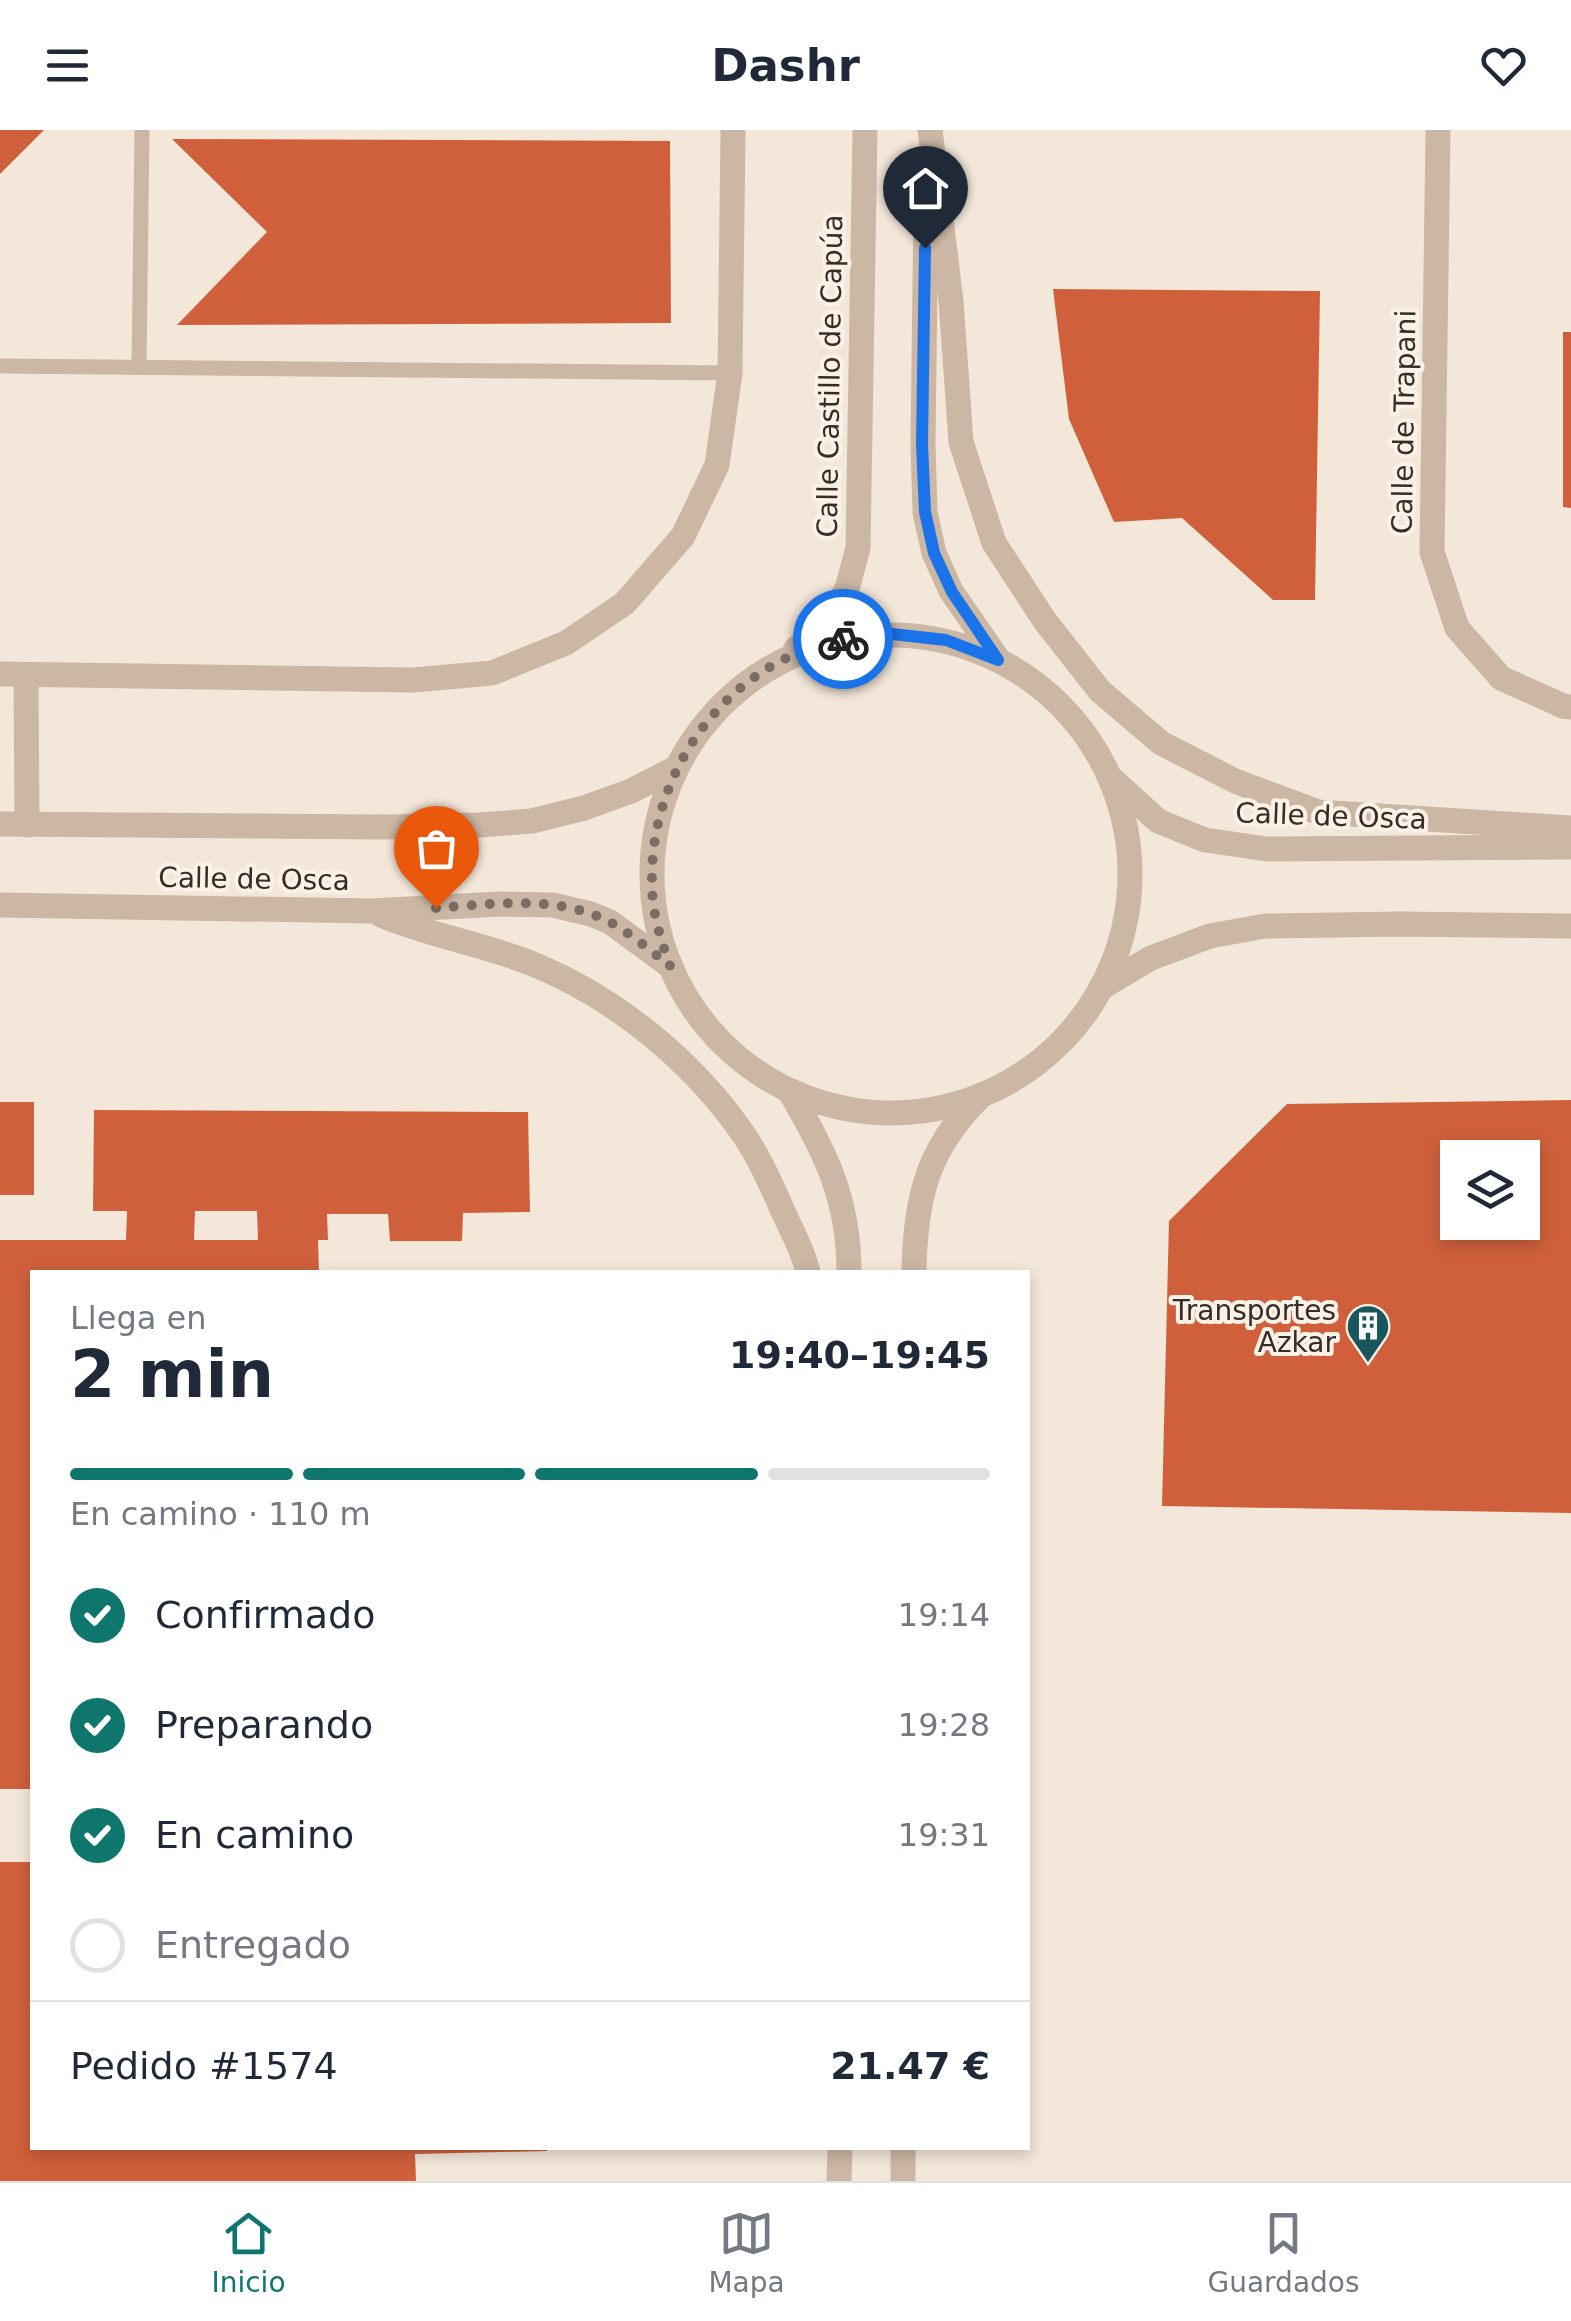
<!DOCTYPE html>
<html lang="es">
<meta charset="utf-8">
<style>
:root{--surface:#fff;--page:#f2f2f3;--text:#1f2937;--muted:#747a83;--line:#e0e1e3;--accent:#0f766e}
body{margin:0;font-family:"DejaVu Sans",sans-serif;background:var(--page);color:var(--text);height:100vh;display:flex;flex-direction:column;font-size:38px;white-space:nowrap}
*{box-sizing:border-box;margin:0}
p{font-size:32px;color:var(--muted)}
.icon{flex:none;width:55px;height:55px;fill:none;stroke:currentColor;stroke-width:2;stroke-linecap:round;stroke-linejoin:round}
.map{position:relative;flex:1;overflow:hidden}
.sheet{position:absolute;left:30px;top:1140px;width:1000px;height:880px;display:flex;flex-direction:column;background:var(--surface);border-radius:0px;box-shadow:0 5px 15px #0003}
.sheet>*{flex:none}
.buttons{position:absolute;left:1440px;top:1010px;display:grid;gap:20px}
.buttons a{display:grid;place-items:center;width:100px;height:100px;border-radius:0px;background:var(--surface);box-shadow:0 5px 15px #0003;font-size:50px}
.pin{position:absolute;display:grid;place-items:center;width:85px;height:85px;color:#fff;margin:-102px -42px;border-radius:50% 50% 50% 0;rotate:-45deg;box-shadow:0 0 10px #0007}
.pin .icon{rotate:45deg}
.courier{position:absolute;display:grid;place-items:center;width:100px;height:100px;margin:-50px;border:8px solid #1a73e8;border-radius:50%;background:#fff;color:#222;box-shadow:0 2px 12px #0007}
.overview em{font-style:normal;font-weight:800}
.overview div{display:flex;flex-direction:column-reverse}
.overview{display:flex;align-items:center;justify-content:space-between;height:170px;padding:0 40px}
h1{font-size:65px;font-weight:800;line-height:75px}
.bar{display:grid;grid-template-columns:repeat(4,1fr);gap:15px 10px;align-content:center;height:120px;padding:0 40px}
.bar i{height:12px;border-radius:8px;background:var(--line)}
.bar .selected{background:var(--accent)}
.bar p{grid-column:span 4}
.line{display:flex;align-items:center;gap:25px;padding:0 40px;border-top:2px solid var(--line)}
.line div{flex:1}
ol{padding:0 40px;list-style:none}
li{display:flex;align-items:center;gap:30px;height:110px}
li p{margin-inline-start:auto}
li .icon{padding:10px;border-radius:50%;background:var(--accent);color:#fff;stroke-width:4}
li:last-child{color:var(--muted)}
li i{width:55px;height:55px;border:5px solid var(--line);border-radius:50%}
header{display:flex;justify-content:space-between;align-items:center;height:130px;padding:0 40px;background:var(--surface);font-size:45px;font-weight:800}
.menu{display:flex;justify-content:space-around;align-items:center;height:140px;border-top:2px solid var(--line);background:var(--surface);font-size:28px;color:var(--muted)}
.menu a{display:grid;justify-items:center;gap:5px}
.menu .selected{color:var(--accent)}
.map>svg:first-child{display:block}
.building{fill:#cf603b;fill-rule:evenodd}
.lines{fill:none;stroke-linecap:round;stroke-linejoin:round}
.service{stroke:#ccb7a4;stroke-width:15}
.minor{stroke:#ccb7a4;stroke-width:25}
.done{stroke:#796d65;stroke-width:10;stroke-dasharray:0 18}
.route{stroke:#1a73e8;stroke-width:12}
.labels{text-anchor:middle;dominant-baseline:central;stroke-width:8;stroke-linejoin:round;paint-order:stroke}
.street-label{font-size:28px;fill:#372c26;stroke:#fbf1e6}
.poi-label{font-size:28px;fill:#372c26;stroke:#fbf1e6;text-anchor:end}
</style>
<header><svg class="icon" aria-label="menu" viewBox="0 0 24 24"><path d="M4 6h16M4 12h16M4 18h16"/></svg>Dashr<svg class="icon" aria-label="heart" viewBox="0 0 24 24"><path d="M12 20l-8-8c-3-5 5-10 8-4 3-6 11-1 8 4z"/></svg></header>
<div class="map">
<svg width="1571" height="2051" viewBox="0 0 1571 2051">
<rect width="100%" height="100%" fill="#f3e7d9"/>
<g class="building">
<polygon points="0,0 44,0 0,44"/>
<polygon points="172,9 670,11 671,193 177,195 267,102"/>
<polygon points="1053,159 1320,161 1315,470 1273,470 1182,388 1114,392 1069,289"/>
<polygon points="1563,202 1571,202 1571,378 1563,377"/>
<path d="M1571,970V1383L1162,1376L1169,1091L1287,974ZM1458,1028H1522V1092H1458Z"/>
<rect x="0" y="972" width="34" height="93"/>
<path d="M94,980L528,982L530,1082L463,1083L462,1111H390L388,1084H327L328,1110H318L319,1142H32V1659H0V1110H126L127,1081H93ZM195,1081H257L258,1110H194Z"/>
<polygon points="0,1732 32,1732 32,2018 547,2018 547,2021 415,2024 416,2051 0,2051"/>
</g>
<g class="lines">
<g class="service">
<polyline points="0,236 730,243"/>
<polyline points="139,237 142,0"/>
</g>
<g class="minor">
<polyline points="930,0 951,171 961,312 994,413 1045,491 1100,561 1161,613 1235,651 1318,682 1571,698"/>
<polyline points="1438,0 1432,422 1457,498 1501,548 1563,576 1571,577"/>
<polyline points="926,74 923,314 925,382 934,423 951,461 998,529"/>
<circle cx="891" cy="744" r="239"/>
<polyline points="796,519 829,490 847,459 858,418 865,0"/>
<polyline points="0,544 413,550 492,543 566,513 625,473 683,406 717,335 730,243 733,0"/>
<polyline points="26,545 27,695"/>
<polyline points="1112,649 1158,691 1205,710 1267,719 1571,717"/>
<polyline points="0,694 383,697 480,695 532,691 584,678 631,661 676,638"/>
<polyline points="0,775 372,781 499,774 553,775 591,784 610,792 670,836"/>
<path d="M381,785C430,806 484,814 533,834C616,868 693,931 744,1005C759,1027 771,1054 782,1079C791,1100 803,1120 808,1142"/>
<polyline points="1104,856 1151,828 1210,806 1265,796 1400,794 1571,796"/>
<path d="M790,962C826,1023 849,1070 849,1142"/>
<path d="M914,1142C915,1072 926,1020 978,969"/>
<polyline points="839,2051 840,2018"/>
<polyline points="903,2051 903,2018"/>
</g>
</g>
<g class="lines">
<path class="done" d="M436,778C491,774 555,765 606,790C629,802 650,820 670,836C661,810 652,783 652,754C649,640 728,531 843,509"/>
<polyline class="route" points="843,509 892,504 946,510 998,530 952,462 934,423 925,382 922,314 925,118"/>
</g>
<defs>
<g id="building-pin" transform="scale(2.25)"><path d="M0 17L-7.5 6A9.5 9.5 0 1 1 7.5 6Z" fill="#19575c" stroke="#fbf1e6"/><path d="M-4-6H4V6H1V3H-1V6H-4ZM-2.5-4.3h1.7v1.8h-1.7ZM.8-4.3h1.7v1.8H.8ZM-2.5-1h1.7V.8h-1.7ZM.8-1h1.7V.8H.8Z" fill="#fff"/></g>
</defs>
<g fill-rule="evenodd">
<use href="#building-pin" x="1368" y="1196"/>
</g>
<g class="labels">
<g class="street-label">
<text transform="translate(830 246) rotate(-89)">Calle Castillo de Capúa</text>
<text transform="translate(1404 292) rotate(-89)">Calle de Trapani</text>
<text transform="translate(1331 686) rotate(2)">Calle de Osca</text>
<text transform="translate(254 749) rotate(1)">Calle de Osca</text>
</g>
<g class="poi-label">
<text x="1336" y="1180">Transportes<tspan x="1336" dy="32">Azkar</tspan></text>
</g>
</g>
</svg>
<div class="buttons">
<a><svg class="icon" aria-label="layers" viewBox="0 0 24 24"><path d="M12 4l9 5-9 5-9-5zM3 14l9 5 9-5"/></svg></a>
</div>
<div class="pin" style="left:436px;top:778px;background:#ea580c"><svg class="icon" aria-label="bag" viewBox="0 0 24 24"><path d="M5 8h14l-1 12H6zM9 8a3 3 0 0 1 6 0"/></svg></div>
<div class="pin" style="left:925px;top:118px;background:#1f2937"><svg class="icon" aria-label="home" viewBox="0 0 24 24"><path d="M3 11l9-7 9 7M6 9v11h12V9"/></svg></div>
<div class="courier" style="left:843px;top:509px"><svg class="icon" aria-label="bike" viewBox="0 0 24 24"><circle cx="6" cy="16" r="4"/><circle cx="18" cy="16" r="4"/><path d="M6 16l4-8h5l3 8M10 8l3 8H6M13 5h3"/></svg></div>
<section class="sheet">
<div class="overview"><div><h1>2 min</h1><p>Llega en</p></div><em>19:40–19:45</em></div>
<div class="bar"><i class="selected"></i><i class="selected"></i><i class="selected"></i><i></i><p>En camino · 110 m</p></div>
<ol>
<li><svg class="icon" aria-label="check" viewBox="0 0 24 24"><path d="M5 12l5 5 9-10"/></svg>Confirmado<p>19:14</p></li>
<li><svg class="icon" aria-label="check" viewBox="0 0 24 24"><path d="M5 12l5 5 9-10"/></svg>Preparando<p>19:28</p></li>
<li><svg class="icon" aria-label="check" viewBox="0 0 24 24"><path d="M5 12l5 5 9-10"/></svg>En camino<p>19:31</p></li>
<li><i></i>Entregado</li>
</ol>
<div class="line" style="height:130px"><div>Pedido #1574</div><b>21.47 €</b></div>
</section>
</div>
<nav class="menu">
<a class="selected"><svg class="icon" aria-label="home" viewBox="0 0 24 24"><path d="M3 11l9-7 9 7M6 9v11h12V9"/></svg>Inicio</a>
<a><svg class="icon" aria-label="map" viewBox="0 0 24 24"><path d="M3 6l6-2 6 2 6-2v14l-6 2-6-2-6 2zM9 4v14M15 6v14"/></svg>Mapa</a>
<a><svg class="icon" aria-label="saved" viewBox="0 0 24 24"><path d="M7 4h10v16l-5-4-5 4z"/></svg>Guardados</a>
</nav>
